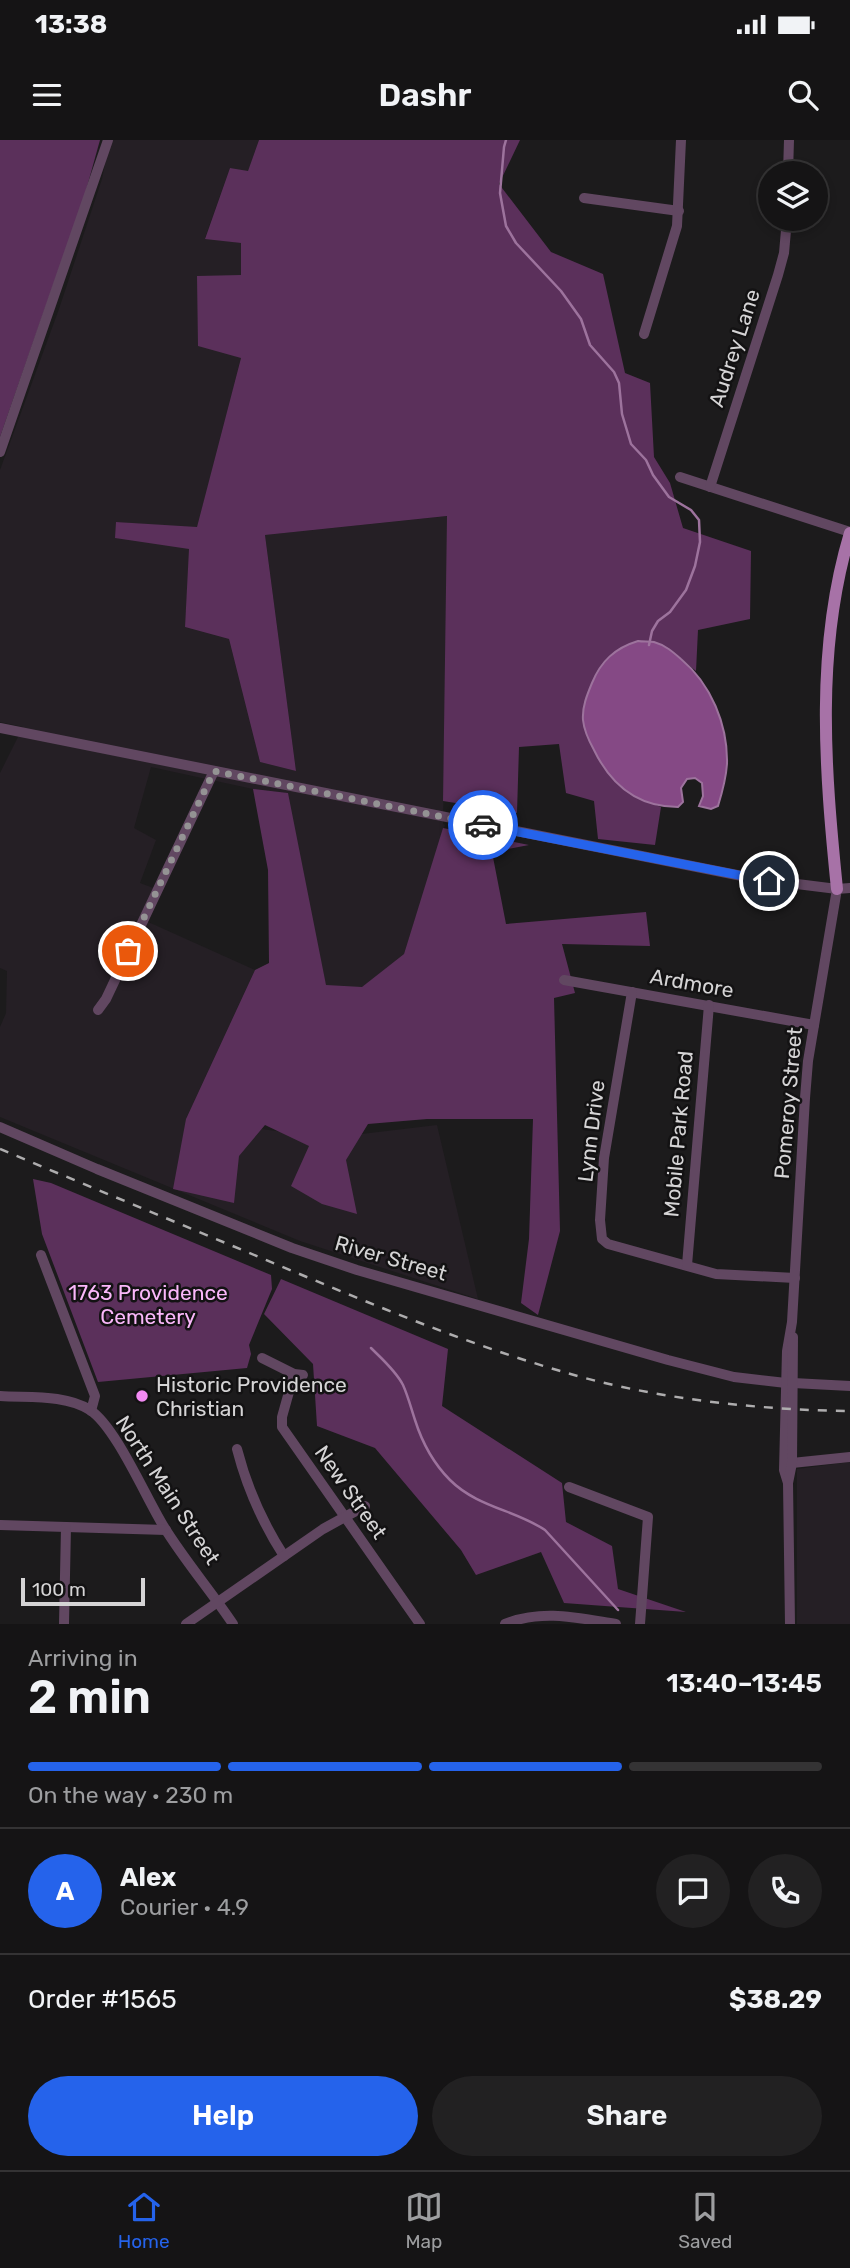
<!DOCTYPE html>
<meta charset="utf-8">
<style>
:root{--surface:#151415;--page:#222122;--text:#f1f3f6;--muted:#9d9ea0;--line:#343334;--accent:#2563eb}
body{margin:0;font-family:Rubik,sans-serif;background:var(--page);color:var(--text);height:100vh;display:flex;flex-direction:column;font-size:26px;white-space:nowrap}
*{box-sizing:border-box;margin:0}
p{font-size:23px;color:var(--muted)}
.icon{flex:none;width:38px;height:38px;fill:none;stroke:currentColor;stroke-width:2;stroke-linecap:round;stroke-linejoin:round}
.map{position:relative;height:1484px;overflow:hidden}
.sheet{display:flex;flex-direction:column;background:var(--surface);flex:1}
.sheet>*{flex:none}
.tools{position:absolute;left:758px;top:21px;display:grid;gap:14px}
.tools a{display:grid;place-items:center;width:70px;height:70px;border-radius:50%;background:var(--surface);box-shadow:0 4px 10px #0003,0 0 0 2px var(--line);font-size:35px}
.scale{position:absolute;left:21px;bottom:18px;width:124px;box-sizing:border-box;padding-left:7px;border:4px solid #d5d4d5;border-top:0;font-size:19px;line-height:24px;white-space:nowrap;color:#d5d4d5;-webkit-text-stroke:5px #131213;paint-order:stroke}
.pin{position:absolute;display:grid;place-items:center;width:60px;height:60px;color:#fff;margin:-30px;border:4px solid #fff;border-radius:50%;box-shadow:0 2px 7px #0007}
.courier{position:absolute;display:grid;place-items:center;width:70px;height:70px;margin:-35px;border:5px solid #2563eb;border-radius:50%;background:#fff;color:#222;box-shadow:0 2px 9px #0007}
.headline em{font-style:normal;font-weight:600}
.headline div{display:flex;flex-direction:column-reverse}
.headline{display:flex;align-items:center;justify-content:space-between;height:119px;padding:0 28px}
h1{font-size:46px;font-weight:600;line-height:52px}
.bar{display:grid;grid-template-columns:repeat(4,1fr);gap:10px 7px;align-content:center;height:84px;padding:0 28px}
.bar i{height:9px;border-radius:5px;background:var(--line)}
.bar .current{background:var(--accent)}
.bar p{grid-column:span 4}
.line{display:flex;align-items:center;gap:18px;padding:0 28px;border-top:2px solid var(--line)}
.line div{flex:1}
.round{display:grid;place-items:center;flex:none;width:74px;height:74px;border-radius:37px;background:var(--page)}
.action{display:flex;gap:14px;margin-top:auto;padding:14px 28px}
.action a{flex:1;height:80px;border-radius:42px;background:var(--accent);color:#fff;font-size:28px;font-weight:600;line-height:80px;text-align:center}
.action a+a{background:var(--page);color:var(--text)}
.status{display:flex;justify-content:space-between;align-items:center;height:49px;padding:0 35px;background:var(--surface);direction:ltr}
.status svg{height:19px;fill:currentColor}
header{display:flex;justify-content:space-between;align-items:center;height:91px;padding:0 28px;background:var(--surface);font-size:32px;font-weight:600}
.tab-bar{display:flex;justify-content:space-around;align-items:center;height:98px;border-top:2px solid var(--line);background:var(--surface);font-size:19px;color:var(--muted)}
.tab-bar a{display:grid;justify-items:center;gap:4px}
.tab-bar .current{color:var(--accent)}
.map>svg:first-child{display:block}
.built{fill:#251f25}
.green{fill:#5b305b}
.water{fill:#854985;stroke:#9d739d;stroke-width:2}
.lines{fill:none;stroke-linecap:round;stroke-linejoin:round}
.stream{stroke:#9d739d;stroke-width:2.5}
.minor{stroke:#614761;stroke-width:10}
.major{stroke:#a772a7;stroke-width:12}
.rail{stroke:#aeadae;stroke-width:2.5;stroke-dasharray:9 9;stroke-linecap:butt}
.done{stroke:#949394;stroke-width:7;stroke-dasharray:0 12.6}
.route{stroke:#2563eb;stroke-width:9}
.poi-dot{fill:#f28af3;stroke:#131213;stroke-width:2.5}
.labels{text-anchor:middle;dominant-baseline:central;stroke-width:5;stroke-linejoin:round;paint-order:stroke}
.street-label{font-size:21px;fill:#d5d4d5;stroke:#131213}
.park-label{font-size:21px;fill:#fab7fa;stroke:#131213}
.poi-label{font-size:21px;fill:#d5d4d5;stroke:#131213;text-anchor:start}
</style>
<div class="status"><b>13:38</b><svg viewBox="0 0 49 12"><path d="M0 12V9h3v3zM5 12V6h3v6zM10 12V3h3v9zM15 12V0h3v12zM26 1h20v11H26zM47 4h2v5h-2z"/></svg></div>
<header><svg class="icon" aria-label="menu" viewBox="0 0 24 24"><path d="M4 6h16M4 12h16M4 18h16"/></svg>Dashr<svg class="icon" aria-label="search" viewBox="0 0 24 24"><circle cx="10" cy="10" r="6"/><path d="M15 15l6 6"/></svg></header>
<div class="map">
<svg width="850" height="1484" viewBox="0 0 850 1484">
<rect width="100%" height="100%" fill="#1c1b1c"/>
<g class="built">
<polygon points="110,0 259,0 248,32 230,28 205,98 241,103 241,136 198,136 241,218 197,388 116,382 190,409 185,487 229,499 260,622 296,631 265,395 448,376 443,684 445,685 404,814 379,834 373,845 329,854 291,743 288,653 253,649 151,627 134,688 156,700 140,743 156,749 146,781 255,830 186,979 328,998 437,985 478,1159 300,1101 0,977 0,887 6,873 7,831 0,828 0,633 23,587 0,582 0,330 59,169 102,39"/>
<polygon points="850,1322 850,1484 797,1484 797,1329"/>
</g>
<g class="green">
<polygon points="0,0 100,0 85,54 0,297"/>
<path d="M259,0H520L499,44L551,112L603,134L625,233L650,243L654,317L670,343L683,388L751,411L750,479L698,490L696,531C683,521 671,507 655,503C643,499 635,503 624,508C597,520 585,552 583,580L638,658L661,667L655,705L598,699L594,661L566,653L559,604L519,607L517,673L443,661L447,376L265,395L296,631L260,622L229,499L185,487L189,409L115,398L116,382L197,387L241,218L198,206L197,136L241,135V103L205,99L230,28L248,31Z"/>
<polygon points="253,649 288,653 326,845 362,847 404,814 443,688 529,705 492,712 506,784 646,772 650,806 562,804 575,853 554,858 560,1091 538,1175 521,1163 529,1099 533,979 427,979 368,984 346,1020 357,1074 322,1064 291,1046 309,1006 265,985 239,1016 234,1063 173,1049 186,979 255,830 269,823 268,730"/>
<polygon points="33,1039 51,1043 271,1135 272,1149 249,1205 251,1214 247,1228 98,1242 42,1094"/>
<polygon points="281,1139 448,1209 442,1266 562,1343 566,1382 612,1406 618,1449 686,1472 564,1463 541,1412 476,1435 461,1410 375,1308 317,1286 313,1224 264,1174"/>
</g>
<path class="water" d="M638,501C643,502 649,501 654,502C665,505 673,512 681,519C711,544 728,585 727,624C726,639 722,653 718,666L711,669L699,666L703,656L702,643L695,638L687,639L681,648L683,662L678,667C637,667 611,645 594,610C589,601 584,590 583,580C582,567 587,555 592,543C601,521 615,508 638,501Z"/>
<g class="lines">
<g class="stream">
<polyline points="506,0 504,7 500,53 506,86 516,103 561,151 581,179 590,205 614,232 619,243 622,274 631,304 646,320 653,335 669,357 691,370 699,380 700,402 695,426 686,450 670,472 658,481 652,491 649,505"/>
<path d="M371,1208C382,1219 396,1231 403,1245C408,1256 411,1268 415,1280C422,1302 434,1324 450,1340C477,1367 515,1370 545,1390L618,1470"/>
</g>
<g class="minor">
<polyline points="788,33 789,0"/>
<polyline points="584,58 679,71"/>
<polyline points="644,194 677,86 681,0"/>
<polyline points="0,312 108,0"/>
<polyline points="680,337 850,392"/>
<polyline points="710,347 778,135 784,113 787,79"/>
<polyline points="0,588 757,739 837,749 850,748"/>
<polyline points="564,840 814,885"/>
<polyline points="632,852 604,1018 600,1080 602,1099 608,1104 716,1134 795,1138"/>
<polyline points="98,870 106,859 214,631"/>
<polyline points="0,987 97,1029 292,1108 357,1130 668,1220 734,1237 786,1243"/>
<polyline points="41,1115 95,1256 91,1271"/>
<polyline points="687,1125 709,865"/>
<polyline points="262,1218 294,1234 303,1235"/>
<polyline points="294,1234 282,1277 282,1287 420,1484"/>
<polyline points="793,1243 850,1246"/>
<path d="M0,1256C28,1258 65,1254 90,1270C116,1287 146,1358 164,1387C185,1421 211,1451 233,1484"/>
<path d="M237,1309C247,1348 262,1382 284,1416"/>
<polyline points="792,1323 850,1317"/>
<polyline points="788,1343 784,1330 787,1211 792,1182 805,958 808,921 837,749"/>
<polyline points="569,1347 648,1377 640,1484"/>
<polyline points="0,1385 166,1390"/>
<polyline points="64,1484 66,1387"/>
<polyline points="186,1484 323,1389 365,1366"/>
<path d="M505,1484C542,1469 578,1478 616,1484"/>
<polyline points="790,1484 788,1343 792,1323 793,1197"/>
</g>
<path class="major" d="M837,749C825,630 815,509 850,393"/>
<path class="rail" d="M0,1009C86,1045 173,1081 259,1117C357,1158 455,1200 557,1230C647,1258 756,1270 850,1271"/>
</g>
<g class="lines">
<polyline class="done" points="128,811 214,631 483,685"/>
<polyline class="route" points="483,685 769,741"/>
</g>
<circle class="poi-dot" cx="142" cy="1256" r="7"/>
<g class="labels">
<g class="street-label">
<text transform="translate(734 208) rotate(-72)">Audrey Lane</text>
<text transform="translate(692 843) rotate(10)">Ardmore</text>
<text transform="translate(788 963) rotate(-85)">Pomeroy Street</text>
<text transform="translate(591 991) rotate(-83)">Lynn Drive</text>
<text transform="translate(678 994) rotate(-85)">Mobile Park Road</text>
<text transform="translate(391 1118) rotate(16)">River Street</text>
<text transform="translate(168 1350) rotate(57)">North Main Street</text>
<text transform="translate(351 1352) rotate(55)">New Street</text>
</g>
<g class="park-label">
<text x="148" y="1152">1763 Providence<tspan x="148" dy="24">Cemetery</tspan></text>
</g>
<g class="poi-label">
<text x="156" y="1244">Historic Providence<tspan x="156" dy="24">Christian</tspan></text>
</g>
</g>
</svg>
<div class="tools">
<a><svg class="icon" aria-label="layers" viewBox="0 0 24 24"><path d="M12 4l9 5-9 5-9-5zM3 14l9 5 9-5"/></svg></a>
</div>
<div class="scale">100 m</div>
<div class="pin" style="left:128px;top:811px;background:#ea580c"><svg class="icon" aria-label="bag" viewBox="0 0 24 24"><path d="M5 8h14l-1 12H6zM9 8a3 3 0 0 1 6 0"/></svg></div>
<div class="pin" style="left:769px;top:741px;background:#1f2937"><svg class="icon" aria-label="home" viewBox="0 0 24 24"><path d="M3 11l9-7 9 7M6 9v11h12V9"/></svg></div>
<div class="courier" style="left:483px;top:685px"><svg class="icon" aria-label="car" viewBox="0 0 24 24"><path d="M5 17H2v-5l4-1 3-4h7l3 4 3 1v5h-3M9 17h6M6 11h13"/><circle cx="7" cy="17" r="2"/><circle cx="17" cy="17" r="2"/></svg></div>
</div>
<section class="sheet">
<div class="headline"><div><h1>2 min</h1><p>Arriving in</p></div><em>13:40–13:45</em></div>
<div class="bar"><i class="current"></i><i class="current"></i><i class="current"></i><i></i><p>On the way · 230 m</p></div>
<div class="line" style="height:126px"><b class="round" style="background:var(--accent);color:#fff">A</b><div><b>Alex</b><p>Courier · 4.9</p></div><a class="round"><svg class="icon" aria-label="chat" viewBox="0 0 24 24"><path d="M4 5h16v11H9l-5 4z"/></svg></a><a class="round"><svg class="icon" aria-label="phone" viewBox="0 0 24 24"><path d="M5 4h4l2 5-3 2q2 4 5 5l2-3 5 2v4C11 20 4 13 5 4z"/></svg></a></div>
<div class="line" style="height:91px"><div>Order #1565</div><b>$38.29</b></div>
<div class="action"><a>Help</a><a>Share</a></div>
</section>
<nav class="tab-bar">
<a class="current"><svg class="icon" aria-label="home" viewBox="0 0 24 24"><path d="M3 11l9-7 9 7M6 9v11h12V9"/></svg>Home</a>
<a><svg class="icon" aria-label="map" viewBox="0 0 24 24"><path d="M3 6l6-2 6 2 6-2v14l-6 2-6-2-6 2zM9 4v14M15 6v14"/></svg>Map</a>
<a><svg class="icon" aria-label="saved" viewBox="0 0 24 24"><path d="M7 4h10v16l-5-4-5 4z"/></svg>Saved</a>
</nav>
